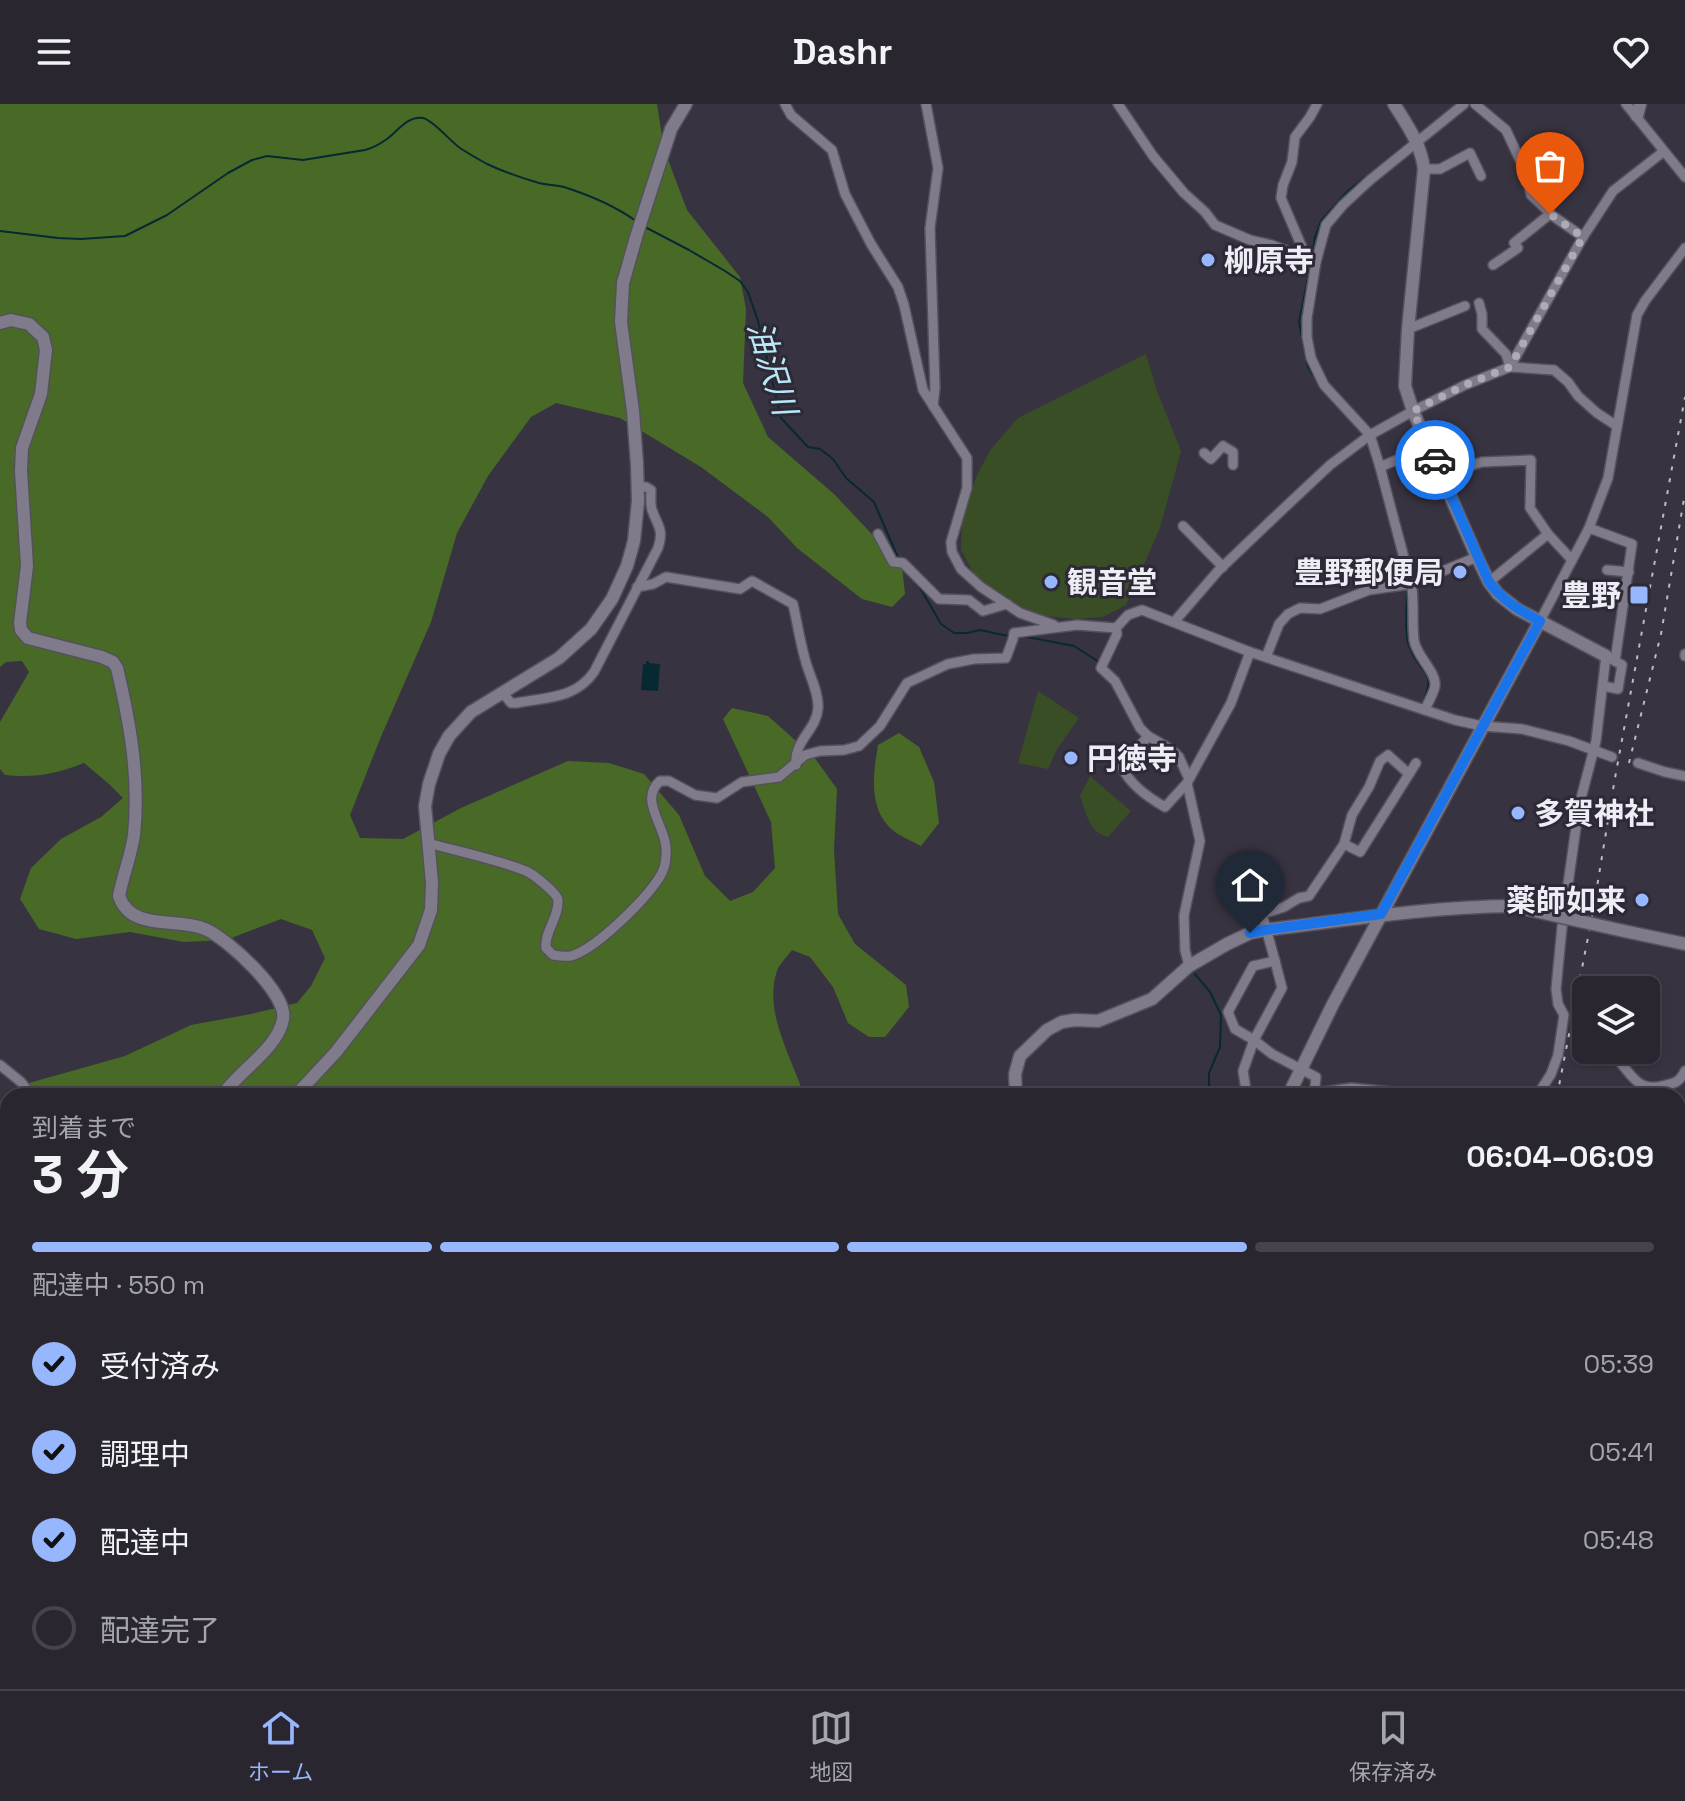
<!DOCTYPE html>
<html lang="ja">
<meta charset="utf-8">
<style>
:root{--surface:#2a2630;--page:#36323c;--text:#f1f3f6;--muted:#a5a5ab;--line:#46434c;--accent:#96b6fd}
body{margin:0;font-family:"Space Grotesk","Noto Sans JP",sans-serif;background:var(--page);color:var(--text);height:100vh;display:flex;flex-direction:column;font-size:30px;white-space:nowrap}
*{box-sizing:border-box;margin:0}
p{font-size:26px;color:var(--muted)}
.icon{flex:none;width:44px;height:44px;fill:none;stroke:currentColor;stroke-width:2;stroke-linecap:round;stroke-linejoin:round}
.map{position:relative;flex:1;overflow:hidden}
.panel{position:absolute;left:0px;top:984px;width:1686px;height:602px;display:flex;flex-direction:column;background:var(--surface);border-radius:24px 24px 0 0;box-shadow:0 2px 6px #0004,0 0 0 2px var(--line)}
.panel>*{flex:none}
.fabs{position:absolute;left:1572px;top:872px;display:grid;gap:16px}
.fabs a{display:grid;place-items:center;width:88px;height:88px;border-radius:12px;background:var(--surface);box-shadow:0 2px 6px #0004,0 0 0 2px var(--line);font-size:40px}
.pin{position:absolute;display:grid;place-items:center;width:68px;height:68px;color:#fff;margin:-82px -34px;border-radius:50% 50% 50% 0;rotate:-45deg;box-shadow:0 0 8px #0007}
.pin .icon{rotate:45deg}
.courier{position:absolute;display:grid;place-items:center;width:80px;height:80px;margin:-40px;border:6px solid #1a73e8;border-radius:50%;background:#fff;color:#222;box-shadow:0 2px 10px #0007}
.headline em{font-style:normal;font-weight:700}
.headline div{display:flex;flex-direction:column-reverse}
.headline{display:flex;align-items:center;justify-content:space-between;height:136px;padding:0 32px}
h1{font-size:52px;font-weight:700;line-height:60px}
.bar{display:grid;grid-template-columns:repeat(4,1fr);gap:12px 8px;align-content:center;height:96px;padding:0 32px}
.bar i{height:10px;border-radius:6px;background:var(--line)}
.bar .on{background:var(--accent)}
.bar p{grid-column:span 4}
ol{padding:0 32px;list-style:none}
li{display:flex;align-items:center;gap:24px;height:88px}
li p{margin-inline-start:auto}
li .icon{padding:8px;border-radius:50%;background:var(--accent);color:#111;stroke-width:4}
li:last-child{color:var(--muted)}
li i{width:44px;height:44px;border:4px solid var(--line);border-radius:50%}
header{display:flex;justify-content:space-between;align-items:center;height:104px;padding:0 32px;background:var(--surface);font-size:36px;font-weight:700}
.tab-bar{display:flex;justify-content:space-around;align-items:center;height:112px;border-top:2px solid var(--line);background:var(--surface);font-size:22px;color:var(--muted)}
.tab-bar a{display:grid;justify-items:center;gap:4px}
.tab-bar .on{color:var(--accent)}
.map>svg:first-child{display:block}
.green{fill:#394e24}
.forest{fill:#486a26}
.water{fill:#072932}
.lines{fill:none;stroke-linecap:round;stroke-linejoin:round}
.stream{stroke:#072932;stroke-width:2}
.river{stroke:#072932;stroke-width:14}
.street-casing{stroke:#55515c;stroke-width:12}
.secondary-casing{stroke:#55515c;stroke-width:15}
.street{stroke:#807b8a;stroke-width:9}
.secondary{stroke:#807b8a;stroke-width:12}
.rail{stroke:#bdbbc4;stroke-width:2;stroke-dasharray:4 8;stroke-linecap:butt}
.secondary-bridge-casing{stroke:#55515c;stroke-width:15;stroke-linecap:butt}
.secondary-bridge{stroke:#807b8a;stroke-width:12}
.done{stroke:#aeabb5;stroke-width:8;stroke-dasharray:0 14.4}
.route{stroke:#1a73e8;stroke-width:10}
.poi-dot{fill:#96b6fd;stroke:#2e2936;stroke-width:3}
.labels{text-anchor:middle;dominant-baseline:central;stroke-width:6;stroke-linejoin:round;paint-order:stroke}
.poi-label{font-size:30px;font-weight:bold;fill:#eeecf4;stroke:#2e2936;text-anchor:start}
.water-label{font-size:32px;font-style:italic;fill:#b8e7f7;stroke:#2e2936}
</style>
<header><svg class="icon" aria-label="menu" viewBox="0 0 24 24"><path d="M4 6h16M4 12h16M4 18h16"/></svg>Dashr<svg class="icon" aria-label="heart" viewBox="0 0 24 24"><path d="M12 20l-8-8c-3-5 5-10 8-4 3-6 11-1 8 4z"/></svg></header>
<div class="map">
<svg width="1685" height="1585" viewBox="0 0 1685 1585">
<rect width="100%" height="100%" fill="#383340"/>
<g class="green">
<polygon points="1146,250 1157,287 1181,347 1160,424 1126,501 1103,513 1076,515 1045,512 1015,500 985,482 974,470 961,446 962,416 977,371 991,345 1018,314"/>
<polygon points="1038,587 1079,614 1057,645 1048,665 1018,659"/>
<path d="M1090,672L1131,707L1108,733C1089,729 1086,708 1080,692Z"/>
</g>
<g class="forest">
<path d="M0,0H657L664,45L687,106L740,173L746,205L743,279L768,333L834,390L902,462L905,490L892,503L862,495L797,444L768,413L701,363L620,314L556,299L531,313L488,372L457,429L431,518L380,635L350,711L360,734L403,735L461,704L568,657L609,659L644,670L679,711L705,772L730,797L753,788L775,764L771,718L723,615L732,604L768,612L814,653L837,685L834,746L838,810L855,840L906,881L909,903L885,933H869L848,919L833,883L810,853L792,846C787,853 780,859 777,867C764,905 788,947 801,983V992H8L29,979L125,952L191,921L251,910L297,899L311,882L325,854L312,826L281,815L226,836L184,838L130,828L76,835L39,825L20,795L31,764L61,735L101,713L123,694L109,680L84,659C56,670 34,674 5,671L0,665V618L29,568L22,557L6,558L0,563Z"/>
<path d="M899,629L919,643L934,678L939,719L921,742C913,738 905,734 898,730C867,710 873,671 878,641Z"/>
<polygon points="8,992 8,1578 459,1578 470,1585 0,1585 0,997"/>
</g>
<polygon class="water" points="646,557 649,557 649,559 660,560 658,587 641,586 643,560 646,560"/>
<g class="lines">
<g class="stream">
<polyline points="1418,31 1429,22"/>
<polyline points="645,123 689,146 725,167 740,177 748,188 758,217 781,314 808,343 820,345 833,355 846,374 874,398 899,456"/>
<path d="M0,127L58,134L81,135L125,132L167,111L228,69L252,56L267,52L303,56L365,46C373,44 380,40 387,35C397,28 408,11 423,14C433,16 450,37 460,44C469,50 478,55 487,60C504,68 522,74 539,79C547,81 556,81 564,83C589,91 615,102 636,117"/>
<polyline points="1312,153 1315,133 1321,117 1348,87 1410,37"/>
<polyline points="1311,159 1299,218 1308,263 1319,280"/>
<polyline points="906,468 919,482 941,520 954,529 967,529 980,526 1008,532"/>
<path d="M1407,485C1407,501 1404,528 1409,542C1420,572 1437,564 1423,599"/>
<polyline points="1022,532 1074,542 1099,558"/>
<polyline points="1195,870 1210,888 1221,911 1220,943 1209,969 1209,992"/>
</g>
<g class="river">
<polyline points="1678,1274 1685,1265"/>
<polyline points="1404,1585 1410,1578"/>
</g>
<g class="street-casing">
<g id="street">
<polyline points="785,0 791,11 832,46 845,90 871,140 898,183 904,201 923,286 967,354 967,384 951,438 952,448 961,465 981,483 1020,509 1054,521"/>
<polyline points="926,0 938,64 930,124 935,284 933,302"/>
<polyline points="1118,0 1153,52 1184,89 1205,108 1215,121 1250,136 1272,141 1316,158"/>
<polyline points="1475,0 1506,26 1526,69 1531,91 1553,112 1583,133"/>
<polyline points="1626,0 1685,73"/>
<polyline points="1424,65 1440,65 1470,49 1481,72"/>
<polyline points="1307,155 1281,94 1283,81 1292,58 1295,33 1310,13 1317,0"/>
<polyline points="1493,161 1518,144 1514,139 1550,110"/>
<polyline points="1479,199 1482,210 1482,225 1506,250 1510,263 1554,266 1568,278 1578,292 1597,309 1617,322"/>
<polyline points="1408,225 1465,202"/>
<polyline points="1204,349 1211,355 1223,342 1233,348 1233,361"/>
<polyline points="1380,363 1420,346"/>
<polyline points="1441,371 1482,358 1531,356 1530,404 1548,430"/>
<polyline points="1183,422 1223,463"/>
<polyline points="878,430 893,458 903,459 939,495 969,496 983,507 1007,500"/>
<polyline points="1607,466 1629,468"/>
<polyline points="1489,478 1548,430 1572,456"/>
<path d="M637,483L653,480L666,473L740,485L752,477L793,500C797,518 800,537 805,555C809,571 819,588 818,604C817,626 793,637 796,661"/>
<polyline points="1540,517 1589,424 1608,374 1637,211 1645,197 1685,144"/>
<polyline points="1174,518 1218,467 1281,407 1330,361 1370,331 1413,307 1465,281 1510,263 1583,133 1613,87 1663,48"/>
<polyline points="1116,524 1117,530 1101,564 1115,577 1140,624 1148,632 1172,646 1179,653 1189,675"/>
<polyline points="1685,550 1685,552"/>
<polyline points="1266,553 1279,520 1288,510 1300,504 1320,505 1369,486 1411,480 1477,453"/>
<polyline points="1603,582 1618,585 1622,561 1615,557"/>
<path d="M502,588L511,599H517C547,593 575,595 594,568L658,444C664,425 658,423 652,406C650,400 651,393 651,386L646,383H638"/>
<path d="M1425,606C1428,598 1434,589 1435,582C1437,568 1416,552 1414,536C1412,519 1414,502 1412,484L1380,363L1370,331L1324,281L1311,254L1307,233V214L1316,158L1326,121L1343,101L1370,76L1464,0"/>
<path d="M1148,632C1140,643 1128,652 1122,663C1130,681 1149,694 1165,703L1187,679"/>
<polyline points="1638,659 1665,668 1685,672"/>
<path d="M428,739C460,748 496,755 526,767C533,770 557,789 558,796C559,814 544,828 546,844L553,851C559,852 565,853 571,852C596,845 645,796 659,774C663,768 666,759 666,751C669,724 637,697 660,677H669L695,691L717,694L742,678L779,673L805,651L820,647L844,646L859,642L880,622L907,579L948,560L974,555L1006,554L1013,535L1014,529L1077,521L1116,524L1128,511L1142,506L1250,548L1455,616L1482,622L1522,625L1569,637L1612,653"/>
<polyline points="1344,740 1360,748 1416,659"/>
<polyline points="1189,862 1185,846 1184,811 1200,737 1187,679 1231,599 1250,548"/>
<polyline points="1582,936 1586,937"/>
<path d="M1604,946C1609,949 1615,953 1619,957C1634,974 1639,989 1666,981C1676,979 1680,977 1685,967"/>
<polyline points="0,961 21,978 32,992"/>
<polyline points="1315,989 1351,984 1414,990"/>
<polyline points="855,991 855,992"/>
<polyline points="1247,992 1243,967 1254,936 1282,884 1275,857"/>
<polyline points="1314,992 1316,973 1272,950 1254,936 1235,925 1228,908 1253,862 1275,857 1262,810 1284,803 1299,794 1309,792 1344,740 1352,711 1369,683 1380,657 1388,651 1409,670"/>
<polyline points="1537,992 1551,970 1558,951 1564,911 1558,900 1556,885 1562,823 1579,702 1596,637 1606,552 1615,557 1632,440 1589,424"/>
<polyline points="0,1083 8,1084"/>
<polyline points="571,1578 572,1585"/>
<polyline points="1353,1578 1361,1585"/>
<polyline points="1225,1585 1225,1578"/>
<polyline points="1391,1585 1397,1578"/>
<polyline points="1533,1585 1538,1578"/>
</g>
</g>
<g class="secondary-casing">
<g id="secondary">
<path d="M1394,0C1407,21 1421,40 1424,65L1408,225L1405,282L1413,307L1477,453L1489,478L1498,490L1517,505L1606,552"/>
<polyline points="1637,12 1640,0"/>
<path d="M0,219L11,216L29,220L43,233L46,246L41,290L22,344L21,367L27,462L20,519L21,526L28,534L102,553L113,558L117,564C130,619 140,674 134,731C131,752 123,771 119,792C131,828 177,813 205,825C227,834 288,890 283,915C278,945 238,967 222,992"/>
<polyline points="1624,827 1685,840"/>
<polyline points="295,992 336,948 419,841 431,806 432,779 425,702 429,680 439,650 449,632 471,608 559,554 591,525 612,495 627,462 634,437 638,397 637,360 633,307 621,218 623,179 637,130 671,25 686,0"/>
<path d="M1016,992L1015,970L1020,952L1047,926L1062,918L1075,916L1098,917L1152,895L1189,862L1227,840L1250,829L1265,826C1347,816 1429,803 1512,802"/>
<polyline points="1288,992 1333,900 1540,517"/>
<polyline points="1678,1224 1685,1216"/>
<polyline points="0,1227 8,1218"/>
<polyline points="1678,1382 1685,1424"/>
<polyline points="1100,1578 1103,1585"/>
<polyline points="1240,1585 1240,1578"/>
<polyline points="1421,1585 1428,1578"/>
</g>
</g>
<use href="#street" class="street"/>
<use href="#secondary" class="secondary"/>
<g class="rail">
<polyline points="1629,659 1661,530 1685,389"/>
<polyline points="1557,992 1592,813 1615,674 1685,293"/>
<polyline points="1557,1578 1558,1585"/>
</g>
<g class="secondary-bridge-casing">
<polyline id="secondary-bridge" points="1512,802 1624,827"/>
</g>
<use href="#secondary-bridge" class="secondary-bridge"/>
</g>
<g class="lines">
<polyline class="done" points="1435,356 1413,307 1465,281 1510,263 1583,133 1550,110"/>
<path class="route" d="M1250,829L1265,826L1381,810L1540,517C1519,506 1503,497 1489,478L1435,356"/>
</g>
<g class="poi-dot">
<circle cx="1208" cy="156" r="8"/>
<circle cx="1460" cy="468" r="8"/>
<circle cx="1051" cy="478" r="8"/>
<rect x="1629" y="481" width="20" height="20" rx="4"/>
<circle cx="1071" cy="654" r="8"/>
<circle cx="1518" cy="709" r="8"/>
<circle cx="1642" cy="796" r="8"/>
</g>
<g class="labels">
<g class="poi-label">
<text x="1224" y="156">柳原寺</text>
<text x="1444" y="468" text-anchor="end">豊野郵便局</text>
<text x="1067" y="478">観音堂</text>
<text x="1621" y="491" text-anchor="end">豊野</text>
<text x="1087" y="654">円徳寺</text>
<text x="1534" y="709">多賀神社</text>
<text x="1626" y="796" text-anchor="end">薬師如来</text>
</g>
<g class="water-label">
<text transform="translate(772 264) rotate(73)">油沢川</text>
</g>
</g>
</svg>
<div class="fabs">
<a><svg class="icon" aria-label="layers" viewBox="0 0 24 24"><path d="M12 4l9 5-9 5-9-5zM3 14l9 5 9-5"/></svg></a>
</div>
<div class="pin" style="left:1550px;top:110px;background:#ea580c"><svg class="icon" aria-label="bag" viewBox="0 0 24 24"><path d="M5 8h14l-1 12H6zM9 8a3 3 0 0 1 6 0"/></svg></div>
<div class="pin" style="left:1250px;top:829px;background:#1f2937"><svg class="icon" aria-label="home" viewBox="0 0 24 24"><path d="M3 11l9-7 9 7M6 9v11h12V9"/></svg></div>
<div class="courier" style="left:1435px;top:356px"><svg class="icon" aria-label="car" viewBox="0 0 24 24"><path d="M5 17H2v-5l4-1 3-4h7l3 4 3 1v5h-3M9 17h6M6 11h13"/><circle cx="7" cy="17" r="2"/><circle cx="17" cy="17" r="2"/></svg></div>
<section class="panel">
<div class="headline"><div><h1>3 分</h1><p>到着まで</p></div><em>06:04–06:09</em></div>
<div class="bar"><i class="on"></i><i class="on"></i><i class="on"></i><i></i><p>配達中 · 550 m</p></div>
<ol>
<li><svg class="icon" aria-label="check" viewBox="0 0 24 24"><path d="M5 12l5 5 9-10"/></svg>受付済み<p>05:39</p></li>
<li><svg class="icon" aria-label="check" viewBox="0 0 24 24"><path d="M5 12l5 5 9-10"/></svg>調理中<p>05:41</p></li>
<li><svg class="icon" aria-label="check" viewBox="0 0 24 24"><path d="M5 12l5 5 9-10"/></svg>配達中<p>05:48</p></li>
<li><i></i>配達完了</li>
</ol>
</section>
</div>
<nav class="tab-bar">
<a class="on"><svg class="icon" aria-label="home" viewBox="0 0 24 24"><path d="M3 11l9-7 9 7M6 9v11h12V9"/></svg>ホーム</a>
<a><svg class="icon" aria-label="map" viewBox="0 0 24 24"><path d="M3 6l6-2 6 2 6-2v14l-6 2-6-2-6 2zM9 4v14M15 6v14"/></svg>地図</a>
<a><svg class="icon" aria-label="saved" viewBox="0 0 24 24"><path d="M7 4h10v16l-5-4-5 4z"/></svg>保存済み</a>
</nav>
